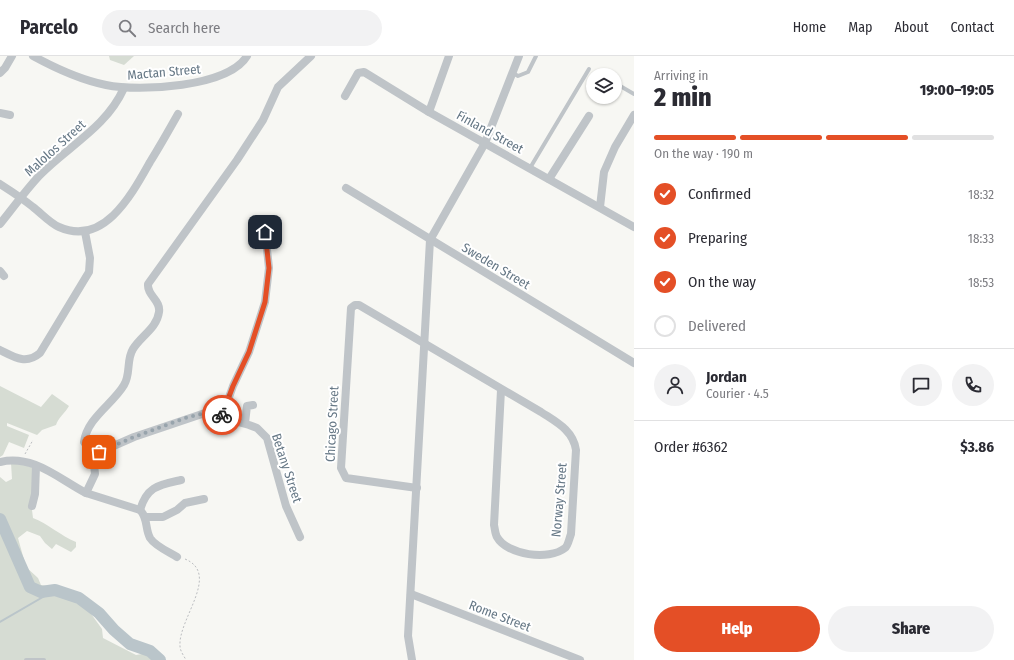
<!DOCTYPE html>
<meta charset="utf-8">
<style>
:root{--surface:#fff;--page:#f2f2f3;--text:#2b2b33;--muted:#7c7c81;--line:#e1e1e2;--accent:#e44f26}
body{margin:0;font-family:"Fira Sans Condensed",sans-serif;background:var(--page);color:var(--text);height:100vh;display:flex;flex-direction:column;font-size:15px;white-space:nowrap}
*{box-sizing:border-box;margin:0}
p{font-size:13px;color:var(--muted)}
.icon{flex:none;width:22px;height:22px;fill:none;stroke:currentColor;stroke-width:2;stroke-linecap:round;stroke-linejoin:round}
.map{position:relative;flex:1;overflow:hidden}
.details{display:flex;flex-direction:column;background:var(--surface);width:380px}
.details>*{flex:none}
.tools{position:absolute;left:586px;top:12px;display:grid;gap:8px}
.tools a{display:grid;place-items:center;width:36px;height:36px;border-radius:50%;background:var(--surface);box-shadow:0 1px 3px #0004;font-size:20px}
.pin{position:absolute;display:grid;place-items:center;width:34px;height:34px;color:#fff;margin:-17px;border-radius:8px;box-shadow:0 2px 6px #0006}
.courier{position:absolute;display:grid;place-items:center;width:40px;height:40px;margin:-20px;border:3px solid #e44f26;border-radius:50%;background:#fff;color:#222;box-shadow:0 1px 5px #0007}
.head em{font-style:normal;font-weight:800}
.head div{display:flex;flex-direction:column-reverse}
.head{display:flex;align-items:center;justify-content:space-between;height:68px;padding:0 20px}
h1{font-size:26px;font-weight:800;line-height:30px}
.bar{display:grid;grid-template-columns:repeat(4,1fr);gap:6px 4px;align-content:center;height:48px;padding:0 20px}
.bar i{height:5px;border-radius:3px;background:var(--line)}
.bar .current{background:var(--accent)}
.bar p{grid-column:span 4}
.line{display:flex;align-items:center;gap:10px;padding:0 20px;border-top:1px solid var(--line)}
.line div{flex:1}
.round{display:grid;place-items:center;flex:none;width:42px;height:42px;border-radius:21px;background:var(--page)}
ol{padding:0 20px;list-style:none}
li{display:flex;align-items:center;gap:12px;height:44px}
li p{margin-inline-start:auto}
li .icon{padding:4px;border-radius:50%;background:var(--accent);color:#fff;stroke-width:4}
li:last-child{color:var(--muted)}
li i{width:22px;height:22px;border:2px solid var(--line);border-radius:50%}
.action{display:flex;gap:8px;margin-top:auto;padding:8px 20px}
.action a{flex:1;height:46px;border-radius:24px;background:var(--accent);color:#fff;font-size:16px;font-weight:800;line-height:46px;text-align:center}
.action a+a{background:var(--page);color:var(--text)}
header{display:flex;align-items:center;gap:24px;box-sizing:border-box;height:56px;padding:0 20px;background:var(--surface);border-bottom:1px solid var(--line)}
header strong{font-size:19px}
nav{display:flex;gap:22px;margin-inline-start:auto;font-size:14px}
.search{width:280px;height:36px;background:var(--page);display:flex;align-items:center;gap:10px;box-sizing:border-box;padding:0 14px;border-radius:22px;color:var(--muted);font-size:15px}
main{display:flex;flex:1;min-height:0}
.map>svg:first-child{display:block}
.green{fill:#d6dcd3}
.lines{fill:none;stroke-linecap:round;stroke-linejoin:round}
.stream{stroke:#bac5ca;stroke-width:2}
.river{stroke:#bac5ca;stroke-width:12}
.path{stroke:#bcbec1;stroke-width:1;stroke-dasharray:2 2;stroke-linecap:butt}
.lane{stroke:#bfc4c8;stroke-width:4}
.street{stroke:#bfc4c8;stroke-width:8}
.done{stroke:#98a4ac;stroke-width:4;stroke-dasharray:0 7.2}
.route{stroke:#e44f26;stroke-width:5}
.labels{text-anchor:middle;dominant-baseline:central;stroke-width:4;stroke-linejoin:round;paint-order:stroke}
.street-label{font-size:13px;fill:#657785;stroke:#fff}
</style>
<header>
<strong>Parcelo</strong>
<div class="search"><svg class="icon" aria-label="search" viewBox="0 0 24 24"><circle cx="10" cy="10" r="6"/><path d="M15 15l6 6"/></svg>Search here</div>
<nav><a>Home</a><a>Map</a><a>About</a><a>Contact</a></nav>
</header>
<main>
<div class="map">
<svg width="634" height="604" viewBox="0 0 634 604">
<rect width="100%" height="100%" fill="#f7f7f3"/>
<g class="green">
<polygon points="109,0 134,0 124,9 110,4"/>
<path d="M0,330L41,351L52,338L69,350C65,357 58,362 56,369L42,374L37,379L7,367V370L29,379L24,392L9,386L3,399L0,401Z"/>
<path d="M19,406L33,412L38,439L32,454L33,462C47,467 61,480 76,486V491L71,496L56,488L52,493L45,487L40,480L27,475L18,482L26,511L38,522L41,529L54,531L89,555L102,573L103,582L136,599L148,597L156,604H0V421L6,426L12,423L11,407Z"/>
</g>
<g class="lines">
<polyline class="stream" points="0,566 55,534"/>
<polyline class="river" points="0,463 30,531 41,536 55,534 79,542 99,557 114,574 130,588 150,595 160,604"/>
<g class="path">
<polyline points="25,398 33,384"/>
<path d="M185,503C221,518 178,563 180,590C180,595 184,600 186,604"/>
</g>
<g class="lane">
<polyline points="513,17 518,20 528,16 536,0"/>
<polyline points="615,27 634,38"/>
<polyline points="530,112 589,13"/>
<polyline points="26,604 44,604"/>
</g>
<g class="street">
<path d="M33,0C55,12 81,24 106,29C139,36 229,31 247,0"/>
<polyline points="0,17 5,12 12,0"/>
<polyline points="345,40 358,17 364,16 429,56 634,171"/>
<polyline points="429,56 449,0"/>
<polyline points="0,57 10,59"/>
<polyline points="549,123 589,60"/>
<path d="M0,128C11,135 22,142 33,151C41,157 50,167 59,171C104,191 132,138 150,106C160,90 169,74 178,58"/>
<polyline points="346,132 634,307"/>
<polyline points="600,151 604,116 615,91 634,59"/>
<path d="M0,168C13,152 25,135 39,120C68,90 106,72 124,32"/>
<polyline points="0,215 4,220"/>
<path d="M0,294C14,301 26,309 40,297L89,216L90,202L85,176"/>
<polyline points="222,361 233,330 249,296 265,246 269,212 265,175"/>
<polyline points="245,367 247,350 253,349"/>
<path d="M93,399L84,386C87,362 113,348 124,329C131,318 126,304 133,293C141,280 157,272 159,256C161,244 147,240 148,228L237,104L263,64L278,31L311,0"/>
<polyline points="93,399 134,381 205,357 249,369 257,372 267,382 286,450 300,481"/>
<path d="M0,406C33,398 59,423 86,437L95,418L93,399"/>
<path d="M417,432L346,422L341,412L351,252L355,249H359L541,356C556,366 573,374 576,394L571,478C569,483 568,490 565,492C549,505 507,499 497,481C495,478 495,473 494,469L501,334"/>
<path d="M86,437L140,454C148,462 145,473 150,482C155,490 169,496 177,501"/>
<polyline points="32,450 35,438 36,410"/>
<path d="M140,454C147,430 159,429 181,424"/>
<polyline points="145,461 163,461 177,454 185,447 204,443"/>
<polyline points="411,538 580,604"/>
<polyline points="412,604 408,580 430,184 485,87 519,0"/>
</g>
</g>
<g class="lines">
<polyline class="done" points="99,396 134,381 185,362 205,357 222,361 222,359"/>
<polyline class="route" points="222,359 233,330 249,296 265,246 269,212 265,176"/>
</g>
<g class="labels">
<g class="street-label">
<text transform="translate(164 16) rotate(-5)">Mactan Street</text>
<text transform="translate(490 76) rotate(29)">Finland Street</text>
<text transform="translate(55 92) rotate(-42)">Malolos Street</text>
<text transform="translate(496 210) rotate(31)">Sweden Street</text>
<text transform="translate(332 368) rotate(-87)">Chicago Street</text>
<text transform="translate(287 412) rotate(72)">Betany Street</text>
<text transform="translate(559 444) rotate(-85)">Norway Street</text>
<text transform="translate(500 560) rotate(21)">Rome Street</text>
</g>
</g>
</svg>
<div class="tools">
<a><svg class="icon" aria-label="layers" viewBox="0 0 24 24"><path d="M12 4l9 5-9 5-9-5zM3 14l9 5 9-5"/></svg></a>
</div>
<div class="pin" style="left:99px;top:396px;background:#ea580c"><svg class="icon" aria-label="bag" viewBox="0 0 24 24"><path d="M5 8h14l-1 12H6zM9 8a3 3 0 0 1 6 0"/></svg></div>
<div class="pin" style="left:265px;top:176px;background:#1f2937"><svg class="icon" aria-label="home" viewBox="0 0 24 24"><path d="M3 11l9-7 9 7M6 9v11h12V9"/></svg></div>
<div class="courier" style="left:222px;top:359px"><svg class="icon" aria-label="bike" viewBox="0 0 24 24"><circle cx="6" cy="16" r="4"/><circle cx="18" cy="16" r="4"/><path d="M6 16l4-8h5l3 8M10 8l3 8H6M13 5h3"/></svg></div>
</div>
<section class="details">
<div class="head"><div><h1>2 min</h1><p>Arriving in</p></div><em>19:00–19:05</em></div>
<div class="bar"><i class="current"></i><i class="current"></i><i class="current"></i><i></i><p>On the way · 190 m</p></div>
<ol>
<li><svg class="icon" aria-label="check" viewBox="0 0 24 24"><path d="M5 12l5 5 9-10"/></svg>Confirmed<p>18:32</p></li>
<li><svg class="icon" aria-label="check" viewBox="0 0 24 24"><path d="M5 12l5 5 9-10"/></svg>Preparing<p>18:33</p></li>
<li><svg class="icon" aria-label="check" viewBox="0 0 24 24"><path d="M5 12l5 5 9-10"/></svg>On the way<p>18:53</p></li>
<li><i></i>Delivered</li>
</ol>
<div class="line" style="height:72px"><a class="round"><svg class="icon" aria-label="person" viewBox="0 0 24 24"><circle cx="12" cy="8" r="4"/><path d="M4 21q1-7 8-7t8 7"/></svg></a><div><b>Jordan</b><p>Courier · 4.5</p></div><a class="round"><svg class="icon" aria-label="chat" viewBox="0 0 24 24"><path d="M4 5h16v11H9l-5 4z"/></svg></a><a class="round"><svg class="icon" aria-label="phone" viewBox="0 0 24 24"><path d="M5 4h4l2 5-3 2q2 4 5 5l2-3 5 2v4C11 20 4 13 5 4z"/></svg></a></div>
<div class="line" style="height:52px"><div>Order #6362</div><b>$3.86</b></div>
<div class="action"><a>Help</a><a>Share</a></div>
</section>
</main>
